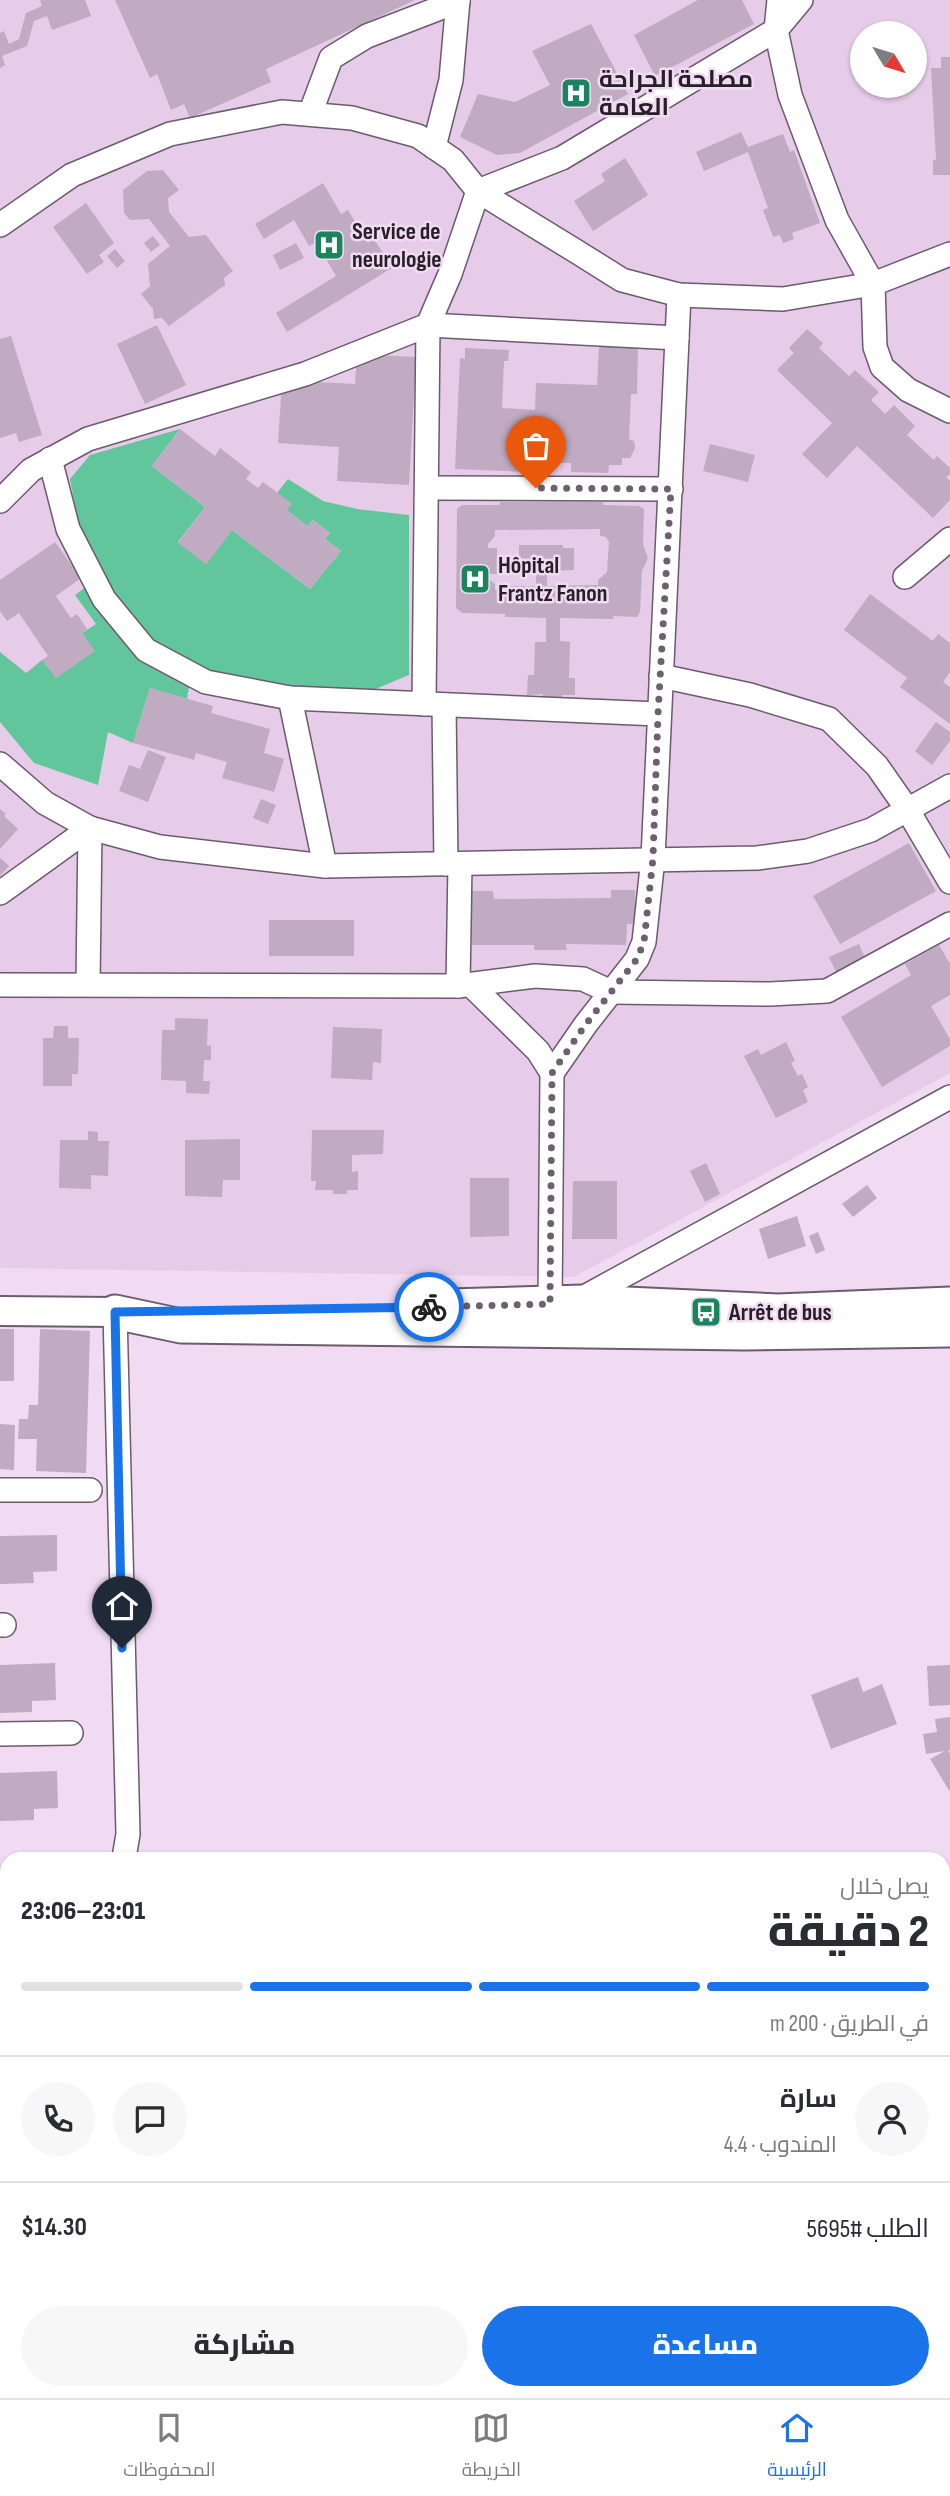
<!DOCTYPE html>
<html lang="ar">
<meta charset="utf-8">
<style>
:root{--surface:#fff;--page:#f7f7f7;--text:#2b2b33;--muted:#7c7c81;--line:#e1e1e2;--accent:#1a73e8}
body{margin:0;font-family:"Sofia Sans Condensed",Cairo,sans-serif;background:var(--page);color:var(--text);direction:rtl;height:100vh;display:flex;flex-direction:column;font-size:26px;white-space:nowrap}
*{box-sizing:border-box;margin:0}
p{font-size:23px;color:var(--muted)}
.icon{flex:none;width:38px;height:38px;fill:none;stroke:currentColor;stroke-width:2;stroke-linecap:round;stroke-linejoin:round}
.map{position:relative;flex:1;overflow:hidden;direction:ltr}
.side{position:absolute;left:0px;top:1852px;width:950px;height:548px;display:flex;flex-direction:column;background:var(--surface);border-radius:21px 21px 0 0;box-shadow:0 2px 5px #0004;direction:rtl}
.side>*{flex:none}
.needle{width:46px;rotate:128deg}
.tools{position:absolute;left:850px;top:21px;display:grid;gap:14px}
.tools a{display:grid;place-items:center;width:77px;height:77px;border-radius:50%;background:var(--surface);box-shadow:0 2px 5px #0004;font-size:35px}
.pin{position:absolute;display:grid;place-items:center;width:60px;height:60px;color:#fff;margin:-72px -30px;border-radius:50% 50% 50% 0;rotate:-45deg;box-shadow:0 0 7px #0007}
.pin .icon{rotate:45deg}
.courier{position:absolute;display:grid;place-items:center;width:70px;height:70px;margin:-35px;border:5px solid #1a73e8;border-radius:50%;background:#fff;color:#222;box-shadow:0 2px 9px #0007}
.overview em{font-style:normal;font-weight:800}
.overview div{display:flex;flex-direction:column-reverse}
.overview{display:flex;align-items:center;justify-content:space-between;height:119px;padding:0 21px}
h1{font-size:46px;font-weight:800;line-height:52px}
.bar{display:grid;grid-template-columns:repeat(4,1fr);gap:10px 7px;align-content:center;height:84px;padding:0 21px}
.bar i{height:9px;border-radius:5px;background:var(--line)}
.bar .on{background:var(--accent)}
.bar p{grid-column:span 4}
.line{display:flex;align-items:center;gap:18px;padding:0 21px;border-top:2px solid var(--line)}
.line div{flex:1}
.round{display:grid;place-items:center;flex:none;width:74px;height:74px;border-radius:37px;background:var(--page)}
.cta{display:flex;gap:14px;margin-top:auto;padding:14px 21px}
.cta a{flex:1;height:80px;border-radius:42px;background:var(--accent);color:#fff;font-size:28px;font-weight:800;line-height:80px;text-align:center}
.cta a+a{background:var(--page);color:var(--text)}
.tabs{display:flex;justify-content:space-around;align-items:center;height:98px;border-top:2px solid var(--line);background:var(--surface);font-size:19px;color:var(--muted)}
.tabs a{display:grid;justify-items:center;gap:4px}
.tabs .on{color:var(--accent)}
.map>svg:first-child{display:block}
.built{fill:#e6cce9;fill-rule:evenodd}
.forest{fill:#62c69c}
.building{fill:#c0abc2;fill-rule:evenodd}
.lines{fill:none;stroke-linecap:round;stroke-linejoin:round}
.minor-casing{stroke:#6c5a6e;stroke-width:26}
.major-casing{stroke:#6c5a6e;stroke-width:32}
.highway-casing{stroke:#6c5a6e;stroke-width:37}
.minor{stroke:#fff;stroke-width:23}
.major{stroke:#fff;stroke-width:28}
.highway{stroke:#fff;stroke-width:33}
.done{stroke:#6e616f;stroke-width:7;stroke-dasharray:0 12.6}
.route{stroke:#1a73e8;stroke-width:9}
.labels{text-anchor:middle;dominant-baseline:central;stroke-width:5;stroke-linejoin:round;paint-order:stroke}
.poi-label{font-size:24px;font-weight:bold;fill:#272028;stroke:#f1dbf3;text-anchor:start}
</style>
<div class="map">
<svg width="950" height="2398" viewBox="0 0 950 2398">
<rect width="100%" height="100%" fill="#f1dbf3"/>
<path class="built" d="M0,0H950V1073L574,1277L0,1268ZM863,33H915V86H863Z"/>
<polygon class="forest" points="180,429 152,466 205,507 178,542 206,564 232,530 310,589 341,551 325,539 330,533 313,520 307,526 287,510 291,504 277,493 288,479 323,501 357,509 409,515 409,675 347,701 191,675 187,699 150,688 133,743 108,732 98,785 34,763 0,722 0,652 26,673 42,660 56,677 94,651 82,633 96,624 75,595 102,575 80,534 70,479 90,455"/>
<g class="building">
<polygon points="40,0 85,0 91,16 52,30 47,16 34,21 27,46 2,56 5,65 0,68 0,33 4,31 9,44 19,39 26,13 42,6"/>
<polygon points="115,0 415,0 266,69 271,82 190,118 184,104 171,110 157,74 150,78"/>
<polygon points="698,0 742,0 754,24 655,76 634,35"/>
<polygon points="591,24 628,94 520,153 497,155 460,137 478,94 515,102 550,85 532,51"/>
<polygon points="941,57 950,57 950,175 933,175 933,160 936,160 931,68 941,68"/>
<polygon points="741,132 748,147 783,134 790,152 794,150 820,223 792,233 794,239 783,243 780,235 773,237 763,210 768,208 748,152 704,171 696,152"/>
<polygon points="625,158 648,195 593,231 574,201 605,181 601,174"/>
<polygon points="163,170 179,190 168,198 169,212 189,237 206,235 233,271 224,278 225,285 169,326 162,318 154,319 153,309 141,294 150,286 148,264 170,246 149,219 130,220 124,213 123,190 147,171"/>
<polygon points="323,183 341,214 348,210 368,243 374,239 392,268 287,332 276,313 336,276 316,242 309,246 294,220 264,239 255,224"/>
<polygon points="86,203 114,243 99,255 104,262 87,274 53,227"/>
<polygon points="153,236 160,245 151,252 144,243"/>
<polygon points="296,243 304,258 280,270 273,255"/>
<polygon points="115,249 125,261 117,268 107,256"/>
<polygon points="157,325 186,385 145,404 117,344"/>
<polygon points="807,329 823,343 819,348 849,376 855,370 879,392 871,400 885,414 894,405 915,426 907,435 934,460 937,456 950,468 950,474 946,477 950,481 950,500 933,518 857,446 827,478 802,454 832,423 777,370 794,353 789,348"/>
<polygon points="11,336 42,435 19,442 16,433 0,438 0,339"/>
<polygon points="599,346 638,347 637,394 631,394 629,439 634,441 635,448 630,458 622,458 622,465 609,465 608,473 571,472 571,463 528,462 528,472 455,469 460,358 465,359 465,348 509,350 508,361 504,361 502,408 535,410 536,383 597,385"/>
<polygon points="357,354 416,357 409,485 337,481 339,447 278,443 282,380 355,384"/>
<polygon points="180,429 215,456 220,448 251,472 246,479 258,488 263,482 292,504 287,510 307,526 313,520 330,533 325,539 341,551 310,589 232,530 206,564 178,543 205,507 152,466"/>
<polygon points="710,444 755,455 748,482 703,471"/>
<path d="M500,502H603V505L639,506L644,509L643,544L648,558L642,571L640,612L637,617L613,616V619L560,618V641L570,642L569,678H575V695H562V701H542L543,694L527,695L528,675H534L535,642H546V618L505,617V614L462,613L456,608L457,509L462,505H499ZM600,529V536L606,537L609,542L607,572L598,580V585L547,586V571L574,570V548H563V545H519V572H536V586H508V590H495V584L487,578L488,574H497V548H488V544L495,536V530Z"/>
<polygon points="55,542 81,578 56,596 71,618 77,614 87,629 82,633 95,651 56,678 42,660 48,656 19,613 7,621 0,611 0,580"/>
<polygon points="870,594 933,641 938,634 950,643 950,672 943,682 950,687 950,724 900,687 907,678 844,630"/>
<polygon points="150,688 213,706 211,713 270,729 264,753 284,759 274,792 222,778 227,762 196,753 194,760 133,743"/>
<polygon points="936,722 950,732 950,741 932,765 915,751"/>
<polygon points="148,750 166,757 148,802 119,791 129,765 140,769"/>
<polygon points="261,799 276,805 268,824 253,818"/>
<polygon points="0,809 6,814 4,816 18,829 0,849"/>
<polygon points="909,843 936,891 840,944 813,896"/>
<polygon points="0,858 9,866 0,876"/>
<polygon points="611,890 635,890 635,907 639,907 639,923 627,924 626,945 566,944 567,950 534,950 534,945 472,945 472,891 493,891 494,899 611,898"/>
<rect x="269" y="920" width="85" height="36"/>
<polygon points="859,944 865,958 836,972 829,957"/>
<polygon points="939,945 950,964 950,995 931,1006 950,1039 950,1046 882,1087 841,1017 911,975 905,964"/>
<polygon points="175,1018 208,1019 207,1046 211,1045 211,1060 204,1060 203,1081 210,1081 209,1094 186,1093 186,1081 161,1080 162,1030 175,1030"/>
<polygon points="54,1026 68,1026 68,1038 79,1038 78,1074 72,1074 72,1086 43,1086 43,1038 53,1038"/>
<polygon points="333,1027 382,1029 381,1063 373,1062 372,1080 331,1078"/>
<polygon points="786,1042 795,1061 791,1063 798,1076 802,1074 808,1087 803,1090 808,1102 776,1118 744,1056 758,1049 761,1055"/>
<polygon points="312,1130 384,1130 383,1154 352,1155 352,1172 358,1171 358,1190 347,1190 347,1194 333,1194 333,1190 315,1190 316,1181 311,1181"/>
<polygon points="88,1131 98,1132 98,1141 109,1141 108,1176 91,1175 91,1189 59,1188 60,1140 88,1140"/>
<polygon points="240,1139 240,1180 223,1180 222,1197 185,1196 185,1140"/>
<polygon points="706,1163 720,1194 705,1202 690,1171"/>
<polygon points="470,1178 509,1178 509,1236 470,1237"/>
<polygon points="573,1181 617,1181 617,1239 572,1239"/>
<polygon points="867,1185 877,1198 853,1217 842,1204"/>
<polygon points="797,1216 806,1246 768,1259 759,1229"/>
<polygon points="818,1232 825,1250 816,1254 809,1236"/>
<rect x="0" y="1329" width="14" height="52"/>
<polygon points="40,1329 90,1331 86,1473 36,1471 37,1439 18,1439 19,1419 28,1419 29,1405 38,1405"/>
<polygon points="0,1424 15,1425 14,1470 0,1469"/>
<polygon points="57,1535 57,1571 33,1572 34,1583 0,1584 0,1536"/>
<polygon points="55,1663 56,1700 32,1701 32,1712 0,1713 0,1665"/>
<polygon points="950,1665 950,1705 929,1706 927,1666"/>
<polygon points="858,1677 863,1692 882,1684 897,1724 831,1749 811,1695"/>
<polygon points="950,1717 950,1750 948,1750 950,1754 950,1792 930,1759 945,1751 926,1754 923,1734 937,1732 935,1719"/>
<polygon points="57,1771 58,1808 34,1809 34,1820 0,1821 0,1773"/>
<polygon points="7,2017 7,2049 0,2050 0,2018"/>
<polygon points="0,2128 7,2128 7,2152 0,2153"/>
<polygon points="0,2192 7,2193 7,2224 0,2223"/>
<polygon points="0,2227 7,2228 7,2270 0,2269"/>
<polygon points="62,2392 91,2392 92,2398 63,2398"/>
<polygon points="107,2392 163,2392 164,2398 109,2398"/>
<polygon points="182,2392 220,2392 220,2394 183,2398"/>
<polygon points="246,2392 284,2392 285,2398 247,2398"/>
<polygon points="342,2392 381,2392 382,2398 325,2398 325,2395"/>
<polygon points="446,2392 479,2392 480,2398 447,2398"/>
<polygon points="484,2392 511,2392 512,2398 485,2398"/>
<polygon points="512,2392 543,2392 543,2398 513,2398"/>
<polygon points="554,2392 590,2392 591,2394 579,2396 579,2398 555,2398"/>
<polygon points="627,2392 644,2392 645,2398 628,2398"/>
<polygon points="649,2392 681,2392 681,2394 650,2398"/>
<polygon points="781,2392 812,2392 812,2398 816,2392 841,2392 850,2398 782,2398"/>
</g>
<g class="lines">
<g class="minor-casing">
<g id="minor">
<polyline points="779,0 776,30 790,95 837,220 873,284 875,347 882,367 908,390 950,411"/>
<polyline points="310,114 331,58 367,36 458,1"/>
<polyline points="434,147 451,80 458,0"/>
<polyline points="0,225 72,175 170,134 282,112 352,118 418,136 453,160 478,191 574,250 622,280 679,295 783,299 873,284 950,254"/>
<polyline points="50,459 68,529 104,599 146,650 206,682 290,698 658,714"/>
<polyline points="428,488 671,489"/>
<polyline points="0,501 31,470 88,439 305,374 428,325 677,338"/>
<polyline points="905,577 950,539"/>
<polyline points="661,676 750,695 829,719 877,766 907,809 950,882"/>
<polyline points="290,698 325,866"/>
<polyline points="424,704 428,325 450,274 478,191 562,158 776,30 801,0"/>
<polyline points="444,705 446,864"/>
<polyline points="0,764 45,803 90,828 160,847 325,866 757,858 808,851 871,830 950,786"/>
<polyline points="0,893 90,828"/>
<polyline points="88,984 90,828"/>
<polyline points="0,985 458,986 535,976 583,979 611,992 770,994 827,991 950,924"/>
<polyline points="471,985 538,1051 552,1073 550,1304"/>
<polyline points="458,986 460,864"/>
<polyline points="552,1073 586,1024 637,959 644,942 653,858 679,295"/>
<polyline points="581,1304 590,1294 950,1097"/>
<polyline points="115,1312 128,1834 124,1858"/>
<polyline points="0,1490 90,1490"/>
<polyline points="0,1625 4,1625"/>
<polyline points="0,1734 71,1733"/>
<polyline points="0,1903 7,1907"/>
<polyline points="0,2090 7,2090"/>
<polyline points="0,2176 7,2176"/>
<polyline points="306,2392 307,2398"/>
<polyline points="415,2392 415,2398"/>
<polyline points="40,2398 40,2392"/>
</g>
</g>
<g class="major-casing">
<polyline id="major" points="0,1311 115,1312"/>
</g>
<g class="highway-casing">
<g id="highway">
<polyline points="414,1307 583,1302 778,1311 950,1304"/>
<polyline points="115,1312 181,1326 744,1333 950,1330"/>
</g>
</g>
<use href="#minor" class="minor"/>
<use href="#major" class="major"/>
<use href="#highway" class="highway"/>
</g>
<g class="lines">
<polyline class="done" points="429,1307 550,1304 552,1073 586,1024 637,959 644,942 653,858 658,714 671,489 536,488"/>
<polyline class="route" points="122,1648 115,1312 429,1307"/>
</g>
<defs>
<g id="hospital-square" transform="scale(1.575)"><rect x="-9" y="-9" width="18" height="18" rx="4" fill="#1b835e" stroke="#f1dbf3"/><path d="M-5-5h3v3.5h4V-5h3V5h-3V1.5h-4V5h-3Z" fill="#fff"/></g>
<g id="bus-square" transform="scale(1.575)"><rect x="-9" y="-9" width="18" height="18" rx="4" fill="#1b835e" stroke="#f1dbf3"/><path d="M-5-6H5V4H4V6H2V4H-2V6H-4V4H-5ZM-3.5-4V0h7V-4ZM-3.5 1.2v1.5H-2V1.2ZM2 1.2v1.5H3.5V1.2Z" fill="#fff"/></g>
</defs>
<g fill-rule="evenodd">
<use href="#hospital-square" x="576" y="93"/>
<use href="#hospital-square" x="329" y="245"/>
<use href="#hospital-square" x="475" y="579"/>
<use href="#bus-square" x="706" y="1312"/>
</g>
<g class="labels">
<g class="poi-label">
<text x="599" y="79">مصلحة الجراحة<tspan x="599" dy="28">العامة</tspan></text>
<text x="352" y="231">Service de<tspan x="352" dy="28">neurologie</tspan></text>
<text x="498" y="565">Hôpital<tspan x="498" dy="28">Frantz Fanon</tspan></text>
<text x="729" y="1312">Arrêt de bus</text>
</g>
</g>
</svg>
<div class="tools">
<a><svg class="needle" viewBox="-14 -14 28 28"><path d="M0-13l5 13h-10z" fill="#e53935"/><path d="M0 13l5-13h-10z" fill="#7c7c81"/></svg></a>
</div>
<div class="pin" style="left:536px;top:488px;background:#ea580c"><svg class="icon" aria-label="bag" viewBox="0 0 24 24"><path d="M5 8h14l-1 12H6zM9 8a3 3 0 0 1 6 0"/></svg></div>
<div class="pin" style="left:122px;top:1648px;background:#1f2937"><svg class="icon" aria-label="home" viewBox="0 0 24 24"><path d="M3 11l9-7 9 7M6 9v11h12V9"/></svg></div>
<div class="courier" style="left:429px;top:1307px"><svg class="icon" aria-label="bike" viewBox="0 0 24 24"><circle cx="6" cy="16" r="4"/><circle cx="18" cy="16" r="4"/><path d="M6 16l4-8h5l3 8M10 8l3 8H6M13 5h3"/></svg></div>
<section class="side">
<div class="overview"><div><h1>2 دقيقة</h1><p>يصل خلال</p></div><em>23:01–23:06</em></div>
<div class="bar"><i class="on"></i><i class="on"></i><i class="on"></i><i></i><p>في الطريق · 200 m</p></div>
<div class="line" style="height:126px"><a class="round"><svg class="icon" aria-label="person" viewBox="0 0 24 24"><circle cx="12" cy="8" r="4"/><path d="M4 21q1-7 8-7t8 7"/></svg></a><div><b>سارة</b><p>المندوب · 4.4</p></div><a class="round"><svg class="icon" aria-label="chat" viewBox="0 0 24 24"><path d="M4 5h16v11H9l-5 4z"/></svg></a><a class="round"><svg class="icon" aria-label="phone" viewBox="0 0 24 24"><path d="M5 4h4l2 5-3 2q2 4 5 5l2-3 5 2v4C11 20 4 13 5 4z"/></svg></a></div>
<div class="line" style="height:91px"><div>الطلب #5695</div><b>$14.30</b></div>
<div class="cta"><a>مساعدة</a><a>مشاركة</a></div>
</section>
</div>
<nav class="tabs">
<a class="on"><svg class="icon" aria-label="home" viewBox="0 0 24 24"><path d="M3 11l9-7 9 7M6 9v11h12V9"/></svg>الرئيسية</a>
<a><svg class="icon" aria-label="map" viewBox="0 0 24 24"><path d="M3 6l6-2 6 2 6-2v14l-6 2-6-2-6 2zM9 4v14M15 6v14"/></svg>الخريطة</a>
<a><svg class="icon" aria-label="saved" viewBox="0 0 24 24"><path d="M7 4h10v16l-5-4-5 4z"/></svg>المحفوظات</a>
</nav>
